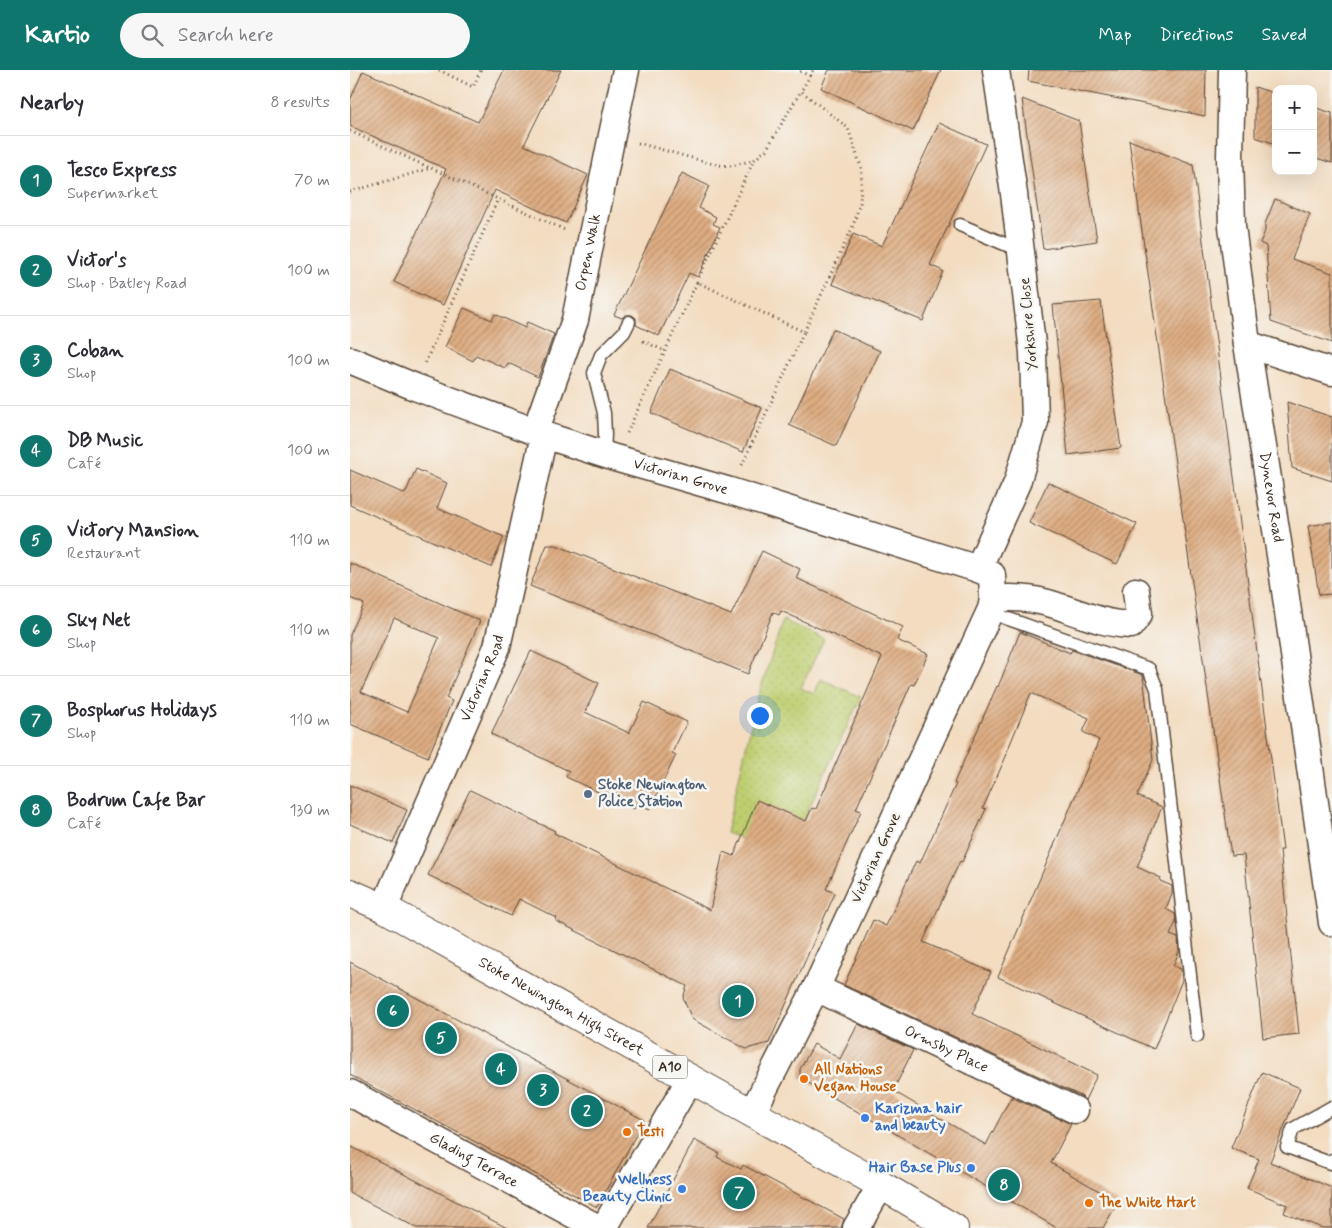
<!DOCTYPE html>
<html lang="en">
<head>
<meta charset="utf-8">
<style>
  body { margin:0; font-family:Mynerve,sans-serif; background:#f7f7f7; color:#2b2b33 }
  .controls { position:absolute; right:15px; top:15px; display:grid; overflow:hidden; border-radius:10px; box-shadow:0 5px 20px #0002 }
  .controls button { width:45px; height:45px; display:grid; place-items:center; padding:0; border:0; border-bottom:1px solid #e1e1e2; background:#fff; color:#2b2b33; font:25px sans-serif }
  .you { position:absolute; left:409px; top:645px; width:18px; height:18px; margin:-12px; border:4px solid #fff; border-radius:50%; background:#1a73e8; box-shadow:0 0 0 8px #1a73e833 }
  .badge { display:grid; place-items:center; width:32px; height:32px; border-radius:50%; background:#0f766e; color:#fff; font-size:16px; font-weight:700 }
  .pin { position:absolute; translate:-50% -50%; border:2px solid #fff; box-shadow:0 1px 5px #0006 }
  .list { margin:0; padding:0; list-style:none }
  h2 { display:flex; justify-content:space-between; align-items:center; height:65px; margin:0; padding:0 20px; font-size:21px }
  h2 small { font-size:16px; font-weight:400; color:#7c7c81 }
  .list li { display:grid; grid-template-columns:32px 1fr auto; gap:15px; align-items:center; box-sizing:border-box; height:90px; padding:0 20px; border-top:1px solid #e1e1e2 }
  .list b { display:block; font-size:19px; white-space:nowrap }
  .list p { margin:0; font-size:16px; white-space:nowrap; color:#7c7c81 }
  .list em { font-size:16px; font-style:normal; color:#7c7c81 }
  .icon { flex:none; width:28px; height:28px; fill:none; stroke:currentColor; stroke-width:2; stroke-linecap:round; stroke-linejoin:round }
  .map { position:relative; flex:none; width:982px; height:1158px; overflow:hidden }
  header { display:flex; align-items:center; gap:30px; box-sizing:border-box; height:70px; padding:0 25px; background:#0f766e; color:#fff }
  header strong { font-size:24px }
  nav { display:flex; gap:28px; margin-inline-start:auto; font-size:18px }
  .search { width:350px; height:45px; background:#f7f7f7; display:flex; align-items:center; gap:12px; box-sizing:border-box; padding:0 18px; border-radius:28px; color:#7c7c81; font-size:19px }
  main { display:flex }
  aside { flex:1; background:#fff }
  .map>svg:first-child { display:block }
</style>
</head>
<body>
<header>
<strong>Kartio</strong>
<div class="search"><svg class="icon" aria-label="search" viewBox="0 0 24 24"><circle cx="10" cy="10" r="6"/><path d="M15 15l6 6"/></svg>Search here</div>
<nav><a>Map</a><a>Directions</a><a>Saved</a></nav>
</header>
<main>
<aside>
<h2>Nearby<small>8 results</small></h2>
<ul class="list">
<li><span class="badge">1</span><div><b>Tesco Express</b><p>Supermarket</p></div><em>70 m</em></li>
<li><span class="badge">2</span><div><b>Victor's</b><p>Shop · Batley Road</p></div><em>100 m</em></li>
<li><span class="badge">3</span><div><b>Coban</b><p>Shop</p></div><em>100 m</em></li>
<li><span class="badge">4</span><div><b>DB Music</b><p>Café</p></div><em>100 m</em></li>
<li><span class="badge">5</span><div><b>Victory Mansion</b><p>Restaurant</p></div><em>110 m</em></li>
<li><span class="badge">6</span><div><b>Sky Net</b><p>Shop</p></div><em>110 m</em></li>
<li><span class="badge">7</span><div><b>Bosphorus Holidays</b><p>Shop</p></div><em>110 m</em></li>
<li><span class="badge">8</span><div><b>Bodrum Cafe Bar</b><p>Café</p></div><em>130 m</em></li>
</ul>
</aside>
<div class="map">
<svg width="982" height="1158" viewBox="0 0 982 1158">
  <defs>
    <pattern id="grass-dots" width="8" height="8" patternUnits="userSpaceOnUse" patternTransform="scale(1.25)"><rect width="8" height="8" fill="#bece70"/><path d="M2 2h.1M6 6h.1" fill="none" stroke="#a4b161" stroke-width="1.8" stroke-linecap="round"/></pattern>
    <pattern id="building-hatch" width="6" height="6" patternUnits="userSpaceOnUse" patternTransform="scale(1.25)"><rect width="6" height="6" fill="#dead83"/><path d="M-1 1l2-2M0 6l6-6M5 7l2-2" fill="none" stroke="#b58d6b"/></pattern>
  </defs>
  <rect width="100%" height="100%" fill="#f6f6f2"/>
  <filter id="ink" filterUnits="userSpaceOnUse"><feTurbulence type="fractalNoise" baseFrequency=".02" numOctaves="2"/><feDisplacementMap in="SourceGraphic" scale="10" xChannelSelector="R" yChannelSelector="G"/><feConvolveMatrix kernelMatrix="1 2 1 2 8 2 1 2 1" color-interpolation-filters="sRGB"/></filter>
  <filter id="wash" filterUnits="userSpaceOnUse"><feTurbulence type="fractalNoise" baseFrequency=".0096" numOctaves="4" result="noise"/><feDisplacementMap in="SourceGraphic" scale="20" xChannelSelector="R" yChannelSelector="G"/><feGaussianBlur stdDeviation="1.12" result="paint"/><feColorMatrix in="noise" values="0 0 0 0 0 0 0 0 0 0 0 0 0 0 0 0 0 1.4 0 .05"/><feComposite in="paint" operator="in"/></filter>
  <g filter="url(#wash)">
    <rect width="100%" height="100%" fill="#f3dcc0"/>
    <path fill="url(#grass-dots)" stroke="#7c7c47" d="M433 550 474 569 451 618 464 624 471 609 511 627 437 785 376 763 407 630Z"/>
    <g id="blocks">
      <g fill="url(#building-hatch)" fill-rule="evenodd">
        <path d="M154 0H211L174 75 238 105 216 153 145 120 93 235 44 212 96 99 0 56V30L13 1 128 52Z"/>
        <path d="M479 0H591L563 61 471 18Z"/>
        <path d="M679 0H856L855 46 678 11Z"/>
        <path d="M905 17 926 24V74L905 67Z"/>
        <path d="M672 29 729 51 747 171 693 179Z"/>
        <path d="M963 37 982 43V93L963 87Z"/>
        <path d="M589 53 636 74 580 195 593 201 573 251 482 214 503 164 532 176Z"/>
        <path d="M779 70 843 95 933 780H930L949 964 913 968 894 785 881 786Z"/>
        <path d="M332 103 359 116 349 138 366 147 363 154 370 157 348 207 339 203 309 266 286 255V248L282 245H275L272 248 264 245Z"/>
        <path d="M925 129 960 144 942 189 982 203V273L921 252 916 176 910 173 915 161V154Z"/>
        <path d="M751 231 771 378 718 385 703 235Z"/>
        <path d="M114 238 142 250 145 244 175 258 177 252 204 264 188 307 158 293 155 298 126 285 123 291 95 277Z"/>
        <path d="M483 259 530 281 486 376 439 355Z"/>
        <path d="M320 299 412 338 393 382 301 343Z"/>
        <path d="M937 332 982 347V411L942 398Z"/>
        <path d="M66 399 97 413 87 438 154 467 141 497 0 435V400L55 424Z"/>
        <path d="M698 412 787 454 767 494 679 453Z"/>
        <path d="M982 452V524L969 525 958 456Z"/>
        <path d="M197 475H206L381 545 412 481 450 499 446 508 553 557 547 570 578 584 564 615 561 614 506 739 511 741 476 819 485 823 419 973 396 979 342 949 333 928 337 916 206 851 207 848 169 829 161 846 78 805 120 720 205 761 204 763 360 840 373 782 384 786 407 730 456 751 462 738 466 739 532 587 431 541 429 545 423 542 398 604 180 516Z"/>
        <path d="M0 493 130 551 96 628 102 631 78 687 0 654V565L14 534 0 528ZM44 548 89 568 57 642 11 622Z"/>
        <path d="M670 562 720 583 722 580 793 605 803 690 787 726 812 737 787 797 811 808 810 811 822 816V823L816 839 825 844 826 852 820 865 828 868 829 882 823 896 831 899 832 910 804 979 648 907 749 670 733 662 739 648 681 623 656 684H657L633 738 636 739 612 792 610 791 573 872 641 902 622 944 747 1005 735 1030 731 1026 494 915 523 850 536 856 566 791 570 793 606 714 604 713 647 616 648 617Z"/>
        <path d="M181 581 249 613 235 642 279 663 294 632 337 652 322 683 326 685 300 739 286 733 284 739 216 707 219 701 141 664Z"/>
        <path d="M0 715 57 740 43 773 0 754Z"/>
        <path d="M0 892 294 1050 247 1137 0 1005Z"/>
        <path d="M508 954 563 980 543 1021 636 1075 661 1027 721 1054 701 1093 768 1132 753 1158H707L450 1008V999L464 974 490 989Z"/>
        <path d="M912 1002 950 1018 920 1092 982 1118V1158H972L934 1143 937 1135 897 1118 909 1089 881 1078Z"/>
        <path d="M344 1070 369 1083 367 1087 391 1099 393 1095 494 1149 491 1158H298Z"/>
        <path d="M0 1076 157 1158H67L0 1123Z"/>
      </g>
    </g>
  </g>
  <g filter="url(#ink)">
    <use href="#blocks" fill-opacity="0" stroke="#574536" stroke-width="1"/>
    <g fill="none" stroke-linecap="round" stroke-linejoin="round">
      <defs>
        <g id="lane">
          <path d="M610 155 671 181"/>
          <path d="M254 384 255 364 254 343 244 303 251 285 274 262 279 252"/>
          <path d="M641 539 653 547 799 599 807 619 847 966"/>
          <path d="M982 1037 943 1059 937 1077 980 1093 982 1090"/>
        </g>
        <g id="street">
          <path id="s1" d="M882 0 880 87 882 156 897 274 930 485 982 853"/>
          <path d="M897 274 982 302"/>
          <path id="s2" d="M0 290 65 317 194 365 265 388 380 421 628 499 642 505 643 529 641 539 466 918 402 1043"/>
          <path id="s3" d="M185 362 225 250 262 65 276 0"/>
          <path d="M628 499 667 413 685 352 683 282 664 124 646 0"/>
          <path d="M643 529C662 527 679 528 698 533 726 541 751 554 781 555L789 544 786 521"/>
          <path id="s4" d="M34 838 147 577 194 365"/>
          <path id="s5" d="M466 918 725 1040"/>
          <path id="s6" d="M0 1023 248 1158"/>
          <path d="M254 1158 340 1009"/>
          <path d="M506 1158 531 1115"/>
        </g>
        <g id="highway">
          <path id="s7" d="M0 823 34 838 531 1115 604 1158"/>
        </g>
      </defs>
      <use href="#lane" stroke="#574536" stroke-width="15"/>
      <use href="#street" stroke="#574536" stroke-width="29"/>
      <use href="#highway" stroke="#574536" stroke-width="30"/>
      <g stroke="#574536" stroke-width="3" stroke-dasharray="1 4" stroke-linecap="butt">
        <path d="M89 0 123 17 131 0"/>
        <path d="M460 6 463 0"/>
        <path d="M0 61 80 98"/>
        <path d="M288 73 367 95 382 96 403 90"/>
        <path d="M0 122 81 98 215 160"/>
        <path d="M347 212 404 90 416 80 451 21"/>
        <path d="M293 271 315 281"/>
        <path d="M75 293 148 129"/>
        <path d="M277 363 347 212 454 262 503 156 510 133 512 100 498 58 451 21 460 6 447 0"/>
        <path d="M392 395 454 262"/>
      </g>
      <use href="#lane" stroke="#fff" stroke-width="12"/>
      <use href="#street" stroke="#fff" stroke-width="26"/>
      <use href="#highway" stroke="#fff" stroke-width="28"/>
    </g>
  </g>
  <circle fill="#5c6f8a" stroke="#f6f6f2" stroke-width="2" cx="238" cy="724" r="5"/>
  <g fill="#e8710a" stroke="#f6f6f2" stroke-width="2">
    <circle cx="454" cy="1009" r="5"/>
    <circle cx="277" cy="1062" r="5"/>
    <circle cx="739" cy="1133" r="5"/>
  </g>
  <g fill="#3f7fe0" stroke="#f6f6f2" stroke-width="2">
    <circle cx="515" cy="1048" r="5"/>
    <circle cx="621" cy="1098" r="5"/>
    <circle cx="332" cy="1119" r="5"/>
  </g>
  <g text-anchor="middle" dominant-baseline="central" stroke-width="5" stroke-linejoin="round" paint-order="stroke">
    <rect fill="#f6f6f2" stroke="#73675e" stroke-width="1" x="302.5" y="985.5" width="35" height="23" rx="4"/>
    <g font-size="14" font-weight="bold" fill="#3b2a1e">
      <text x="320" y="997">A10</text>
    </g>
    <g font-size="15" fill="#3b2a1e" stroke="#f6f6f2">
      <text stroke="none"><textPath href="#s3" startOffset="188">Orpen Walk</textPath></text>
      <text transform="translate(679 254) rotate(-95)">Yorkshire Close</text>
      <text stroke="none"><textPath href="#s2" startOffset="351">Victorian Grove</textPath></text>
      <text stroke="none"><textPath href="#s1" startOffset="430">Dynevor Road</textPath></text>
      <text stroke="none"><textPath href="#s4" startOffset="250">Victorian Road</textPath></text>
      <text transform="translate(526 788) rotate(-65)">Victorian Grove</text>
      <text stroke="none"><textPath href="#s7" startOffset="240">Stoke Newington High Street</textPath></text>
      <text stroke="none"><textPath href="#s5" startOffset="144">Ormsby Place</textPath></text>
      <text stroke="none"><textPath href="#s6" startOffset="141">Glading Terrace</textPath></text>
    </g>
    <g font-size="15" font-weight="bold" fill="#4e5e75" stroke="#f6f6f2" text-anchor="start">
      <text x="248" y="715">Stoke Newington<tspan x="248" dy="17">Police Station</tspan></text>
    </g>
    <g font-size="15" font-weight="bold" fill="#c56008" stroke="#f6f6f2" text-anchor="start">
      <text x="464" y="1000">All Nations<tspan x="464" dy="17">Vegan House</tspan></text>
      <text x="287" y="1062">Testi</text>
      <text x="749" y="1133">The White Hart</text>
    </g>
    <g font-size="15" font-weight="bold" fill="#366cbe" stroke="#f6f6f2" text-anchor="end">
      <text x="525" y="1039" text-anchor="start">Karizma hair<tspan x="525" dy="17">and beauty</tspan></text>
      <text x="611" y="1098">Hair Base Plus</text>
      <text x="322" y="1110">Wellness<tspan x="322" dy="17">Beauty Clinic</tspan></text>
    </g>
  </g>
</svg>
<div class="controls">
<button>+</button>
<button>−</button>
</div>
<div class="you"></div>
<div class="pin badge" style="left:388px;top:931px">1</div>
<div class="pin badge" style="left:237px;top:1041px">2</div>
<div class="pin badge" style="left:193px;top:1020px">3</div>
<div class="pin badge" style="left:151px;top:999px">4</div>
<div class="pin badge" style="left:91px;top:968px">5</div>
<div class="pin badge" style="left:43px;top:941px">6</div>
<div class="pin badge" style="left:389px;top:1123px">7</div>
<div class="pin badge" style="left:654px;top:1115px">8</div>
</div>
</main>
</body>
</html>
